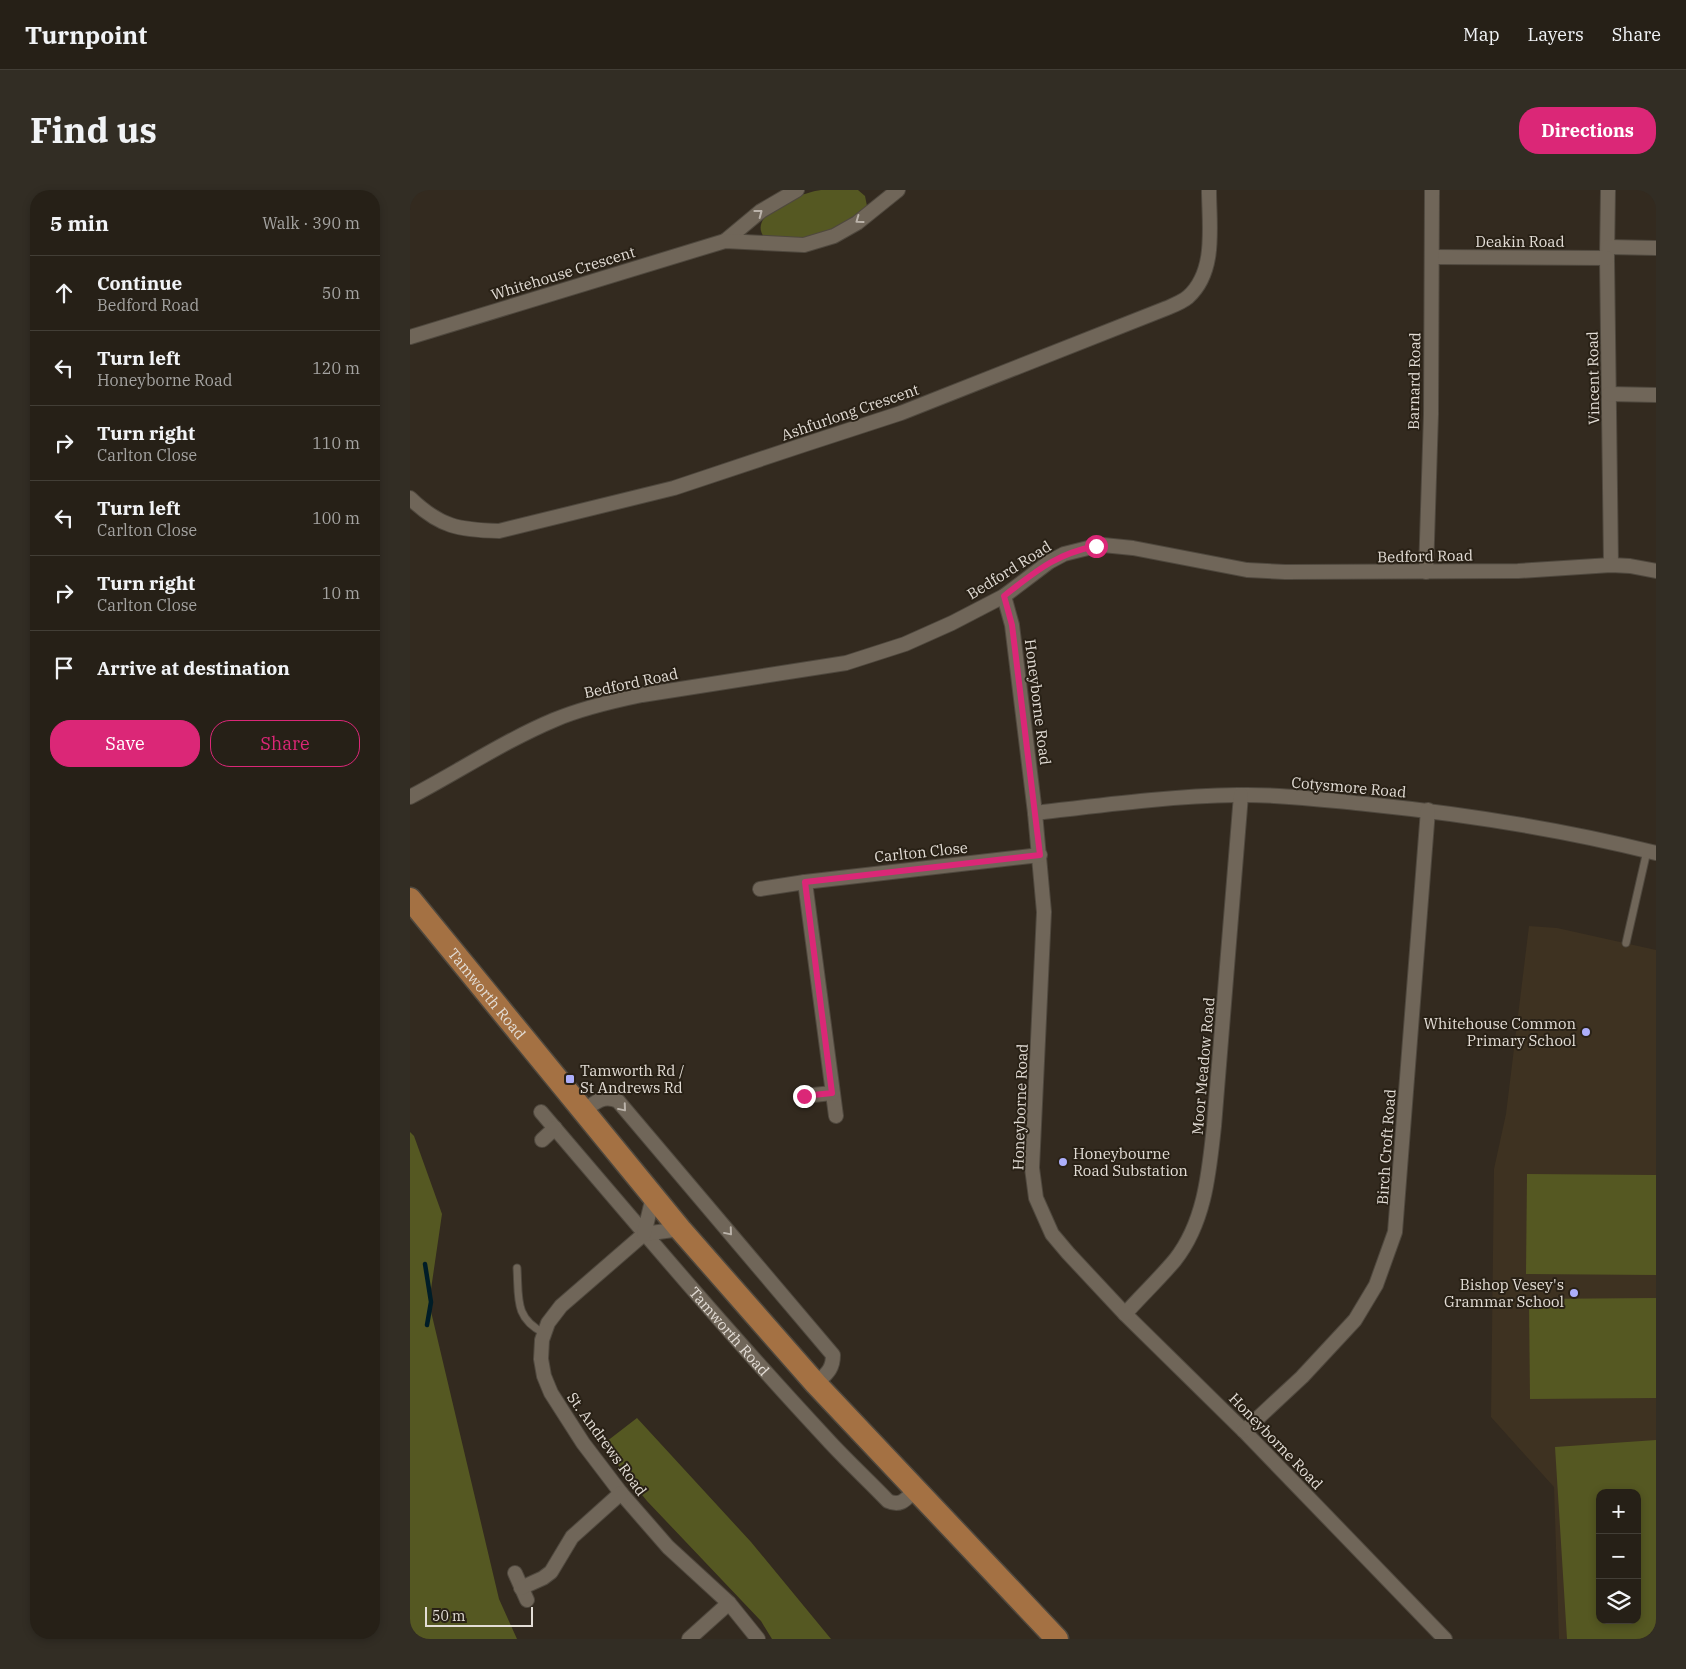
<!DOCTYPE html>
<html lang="en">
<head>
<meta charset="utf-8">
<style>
  body { margin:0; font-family:"IBM Plex Serif",serif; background:#322d24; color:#f1f3f6 }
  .controls { position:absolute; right:15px; bottom:15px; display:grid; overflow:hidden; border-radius:10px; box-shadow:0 2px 8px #0003 }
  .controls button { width:45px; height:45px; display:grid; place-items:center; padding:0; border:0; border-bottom:1px solid #423e36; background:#262017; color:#f1f3f6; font:25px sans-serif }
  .scale { position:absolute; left:15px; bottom:12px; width:108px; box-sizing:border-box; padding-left:5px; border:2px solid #e3ddd6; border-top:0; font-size:14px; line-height:18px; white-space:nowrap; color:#e3ddd6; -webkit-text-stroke:4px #292116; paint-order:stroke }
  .stop { position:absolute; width:15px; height:15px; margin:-11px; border:4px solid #db2777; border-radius:50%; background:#fff }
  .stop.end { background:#db2777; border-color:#fff; box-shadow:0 1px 5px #0008 }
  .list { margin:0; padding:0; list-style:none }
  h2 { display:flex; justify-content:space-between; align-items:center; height:65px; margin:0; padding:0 20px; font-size:21px }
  h2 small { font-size:16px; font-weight:400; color:#a4a3a1 }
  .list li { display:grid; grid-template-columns:32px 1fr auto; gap:15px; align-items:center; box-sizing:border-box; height:75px; padding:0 20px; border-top:1px solid #423e36 }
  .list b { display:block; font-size:19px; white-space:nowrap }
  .list p { margin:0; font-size:16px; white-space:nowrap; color:#a4a3a1 }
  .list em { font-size:16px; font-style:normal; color:#a4a3a1 }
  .actions { display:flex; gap:10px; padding:15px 20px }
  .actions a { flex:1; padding:11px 0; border:1px solid #db2777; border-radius:20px; text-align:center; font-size:18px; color:#db2777 }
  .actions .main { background:#db2777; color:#fff }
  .icon { flex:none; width:28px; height:28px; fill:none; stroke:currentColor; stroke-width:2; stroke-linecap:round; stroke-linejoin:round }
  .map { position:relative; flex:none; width:1246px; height:1449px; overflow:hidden; border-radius:20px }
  header { display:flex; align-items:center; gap:30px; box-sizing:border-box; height:70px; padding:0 25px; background:#262017; border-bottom:1px solid #423e36 }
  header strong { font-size:24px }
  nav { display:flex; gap:28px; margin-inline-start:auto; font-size:18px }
  .intro { display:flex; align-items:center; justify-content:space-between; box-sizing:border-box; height:120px; padding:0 30px }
  h1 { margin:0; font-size:35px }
  .button { padding:12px 22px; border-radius:20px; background:#db2777; color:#fff; font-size:18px; font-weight:700 }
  main { display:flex; gap:30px; padding:0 30px }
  aside { flex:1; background:#262017; border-radius:20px; box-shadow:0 2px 8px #0003 }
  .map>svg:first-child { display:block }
</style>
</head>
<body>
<header>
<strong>Turnpoint</strong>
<nav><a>Map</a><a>Layers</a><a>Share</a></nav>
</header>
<div class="intro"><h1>Find us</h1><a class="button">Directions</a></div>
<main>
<aside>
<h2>5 min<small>Walk · 390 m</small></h2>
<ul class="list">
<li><svg class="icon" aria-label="ahead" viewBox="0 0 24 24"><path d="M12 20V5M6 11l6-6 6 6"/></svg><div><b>Continue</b><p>Bedford Road</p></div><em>50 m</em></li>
<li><svg class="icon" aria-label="left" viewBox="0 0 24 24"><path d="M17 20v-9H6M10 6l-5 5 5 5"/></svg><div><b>Turn left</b><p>Honeyborne Road</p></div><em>120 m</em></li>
<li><svg class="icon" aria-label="right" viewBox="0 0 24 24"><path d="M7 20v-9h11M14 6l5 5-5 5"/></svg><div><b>Turn right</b><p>Carlton Close</p></div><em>110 m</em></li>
<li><svg class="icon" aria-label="left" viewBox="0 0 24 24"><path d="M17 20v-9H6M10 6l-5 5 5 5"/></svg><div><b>Turn left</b><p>Carlton Close</p></div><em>100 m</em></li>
<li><svg class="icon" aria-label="right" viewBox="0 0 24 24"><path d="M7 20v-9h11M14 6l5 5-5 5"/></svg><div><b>Turn right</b><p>Carlton Close</p></div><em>10 m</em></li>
<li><svg class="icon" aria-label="arrive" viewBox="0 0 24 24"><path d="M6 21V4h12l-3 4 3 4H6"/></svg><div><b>Arrive at destination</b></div></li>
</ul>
<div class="actions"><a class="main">Save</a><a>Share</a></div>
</aside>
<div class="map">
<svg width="1246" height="1449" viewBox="0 0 1246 1449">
  <rect width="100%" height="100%" fill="#332a1f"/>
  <path fill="#3e3221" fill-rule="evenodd" d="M1119 736 1147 738 1246 760V1449H1149L1144 1297 1081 1227 1084 979 1096 924ZM1190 1303H1227V1430H1190Z"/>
  <g fill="#555822" fill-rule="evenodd">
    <path d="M411 0H448L455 6 457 16 430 38 398 50 354 47C336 23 394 2 411 0Z"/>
    <path d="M0 942 4 946 32 1024 19 1113 89 1409 107 1449H0Z"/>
    <path d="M1117 984 1246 985V1085L1116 1084Z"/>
    <path d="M1246 1108V1208L1120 1209 1119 1109Z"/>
    <path d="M227 1228 341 1352 421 1449H362L351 1431 237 1311 192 1255Z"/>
    <path d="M1246 1250V1449H1157L1145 1257ZM1190 1303H1227V1430H1190Z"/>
  </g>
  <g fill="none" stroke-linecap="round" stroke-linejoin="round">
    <path stroke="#001d27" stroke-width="4.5" d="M15 1074 21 1112 17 1135"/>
    <defs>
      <g id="lane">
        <path d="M1216 753 1237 661"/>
        <path d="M107 1078C109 1108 104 1128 134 1143"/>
      </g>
      <g id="street">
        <path d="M1198 0 1197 68 1201 375"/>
        <path d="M315 51 351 21 387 0"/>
        <path d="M1198 57 1246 58"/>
        <path d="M1022 67 1197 68"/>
        <path d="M0 147 315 51 394 55 424 46 447 33 488 0"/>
        <path d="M1199 204 1246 205"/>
        <path d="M0 308C30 337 49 340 89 341L264 298 396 254 491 223 757 118C764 115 772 112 778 107 807 81 799 35 799 0"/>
        <path d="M1016 382 1021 224 1022 0"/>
        <path d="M594 406 602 435 625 623 634 722 622 978 626 1008 642 1044 658 1063 715 1124 834 1241 1035 1449"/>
        <path d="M0 607C48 582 94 551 144 530 172 518 203 511 232 505L436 473 495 454 542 433 594 406 639 372 654 364 686 356 693 355 723 358 837 380 875 382 1108 381 1201 375 1220 376 1246 381"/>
        <path d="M625 623C693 615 760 606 828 605 869 604 915 610 956 614 1054 624 1151 639 1246 663"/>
        <path d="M395 692 426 926"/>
        <path d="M350 699 395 692 630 665"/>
        <path d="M394 906 422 903"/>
        <path id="s1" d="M131 922C225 1032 318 1143 417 1249 437 1271 458 1290 478 1311 491 1317 496 1309 505 1300"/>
        <path d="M173 922C184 913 193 904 208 911L423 1165C423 1180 416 1184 406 1194"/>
        <path d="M132 950 145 938"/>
        <path d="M270 1039 234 1044 151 1116 138 1133 132 1150 131 1169 134 1186 141 1203 173 1253 211 1303 258 1357 319 1413 348 1449"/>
        <path d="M234 1044 243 1007"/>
        <path d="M715 1124C731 1106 749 1089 765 1070 795 1032 799 982 804 936L831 605"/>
        <path d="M834 1241 892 1187 945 1130 966 1095 985 1042 1018 620"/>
        <path d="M105 1383 117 1410"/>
        <path d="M111 1398 133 1388 141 1382 162 1347 211 1303"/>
        <path d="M279 1449 319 1413"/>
      </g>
      <g id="primary">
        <path id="s2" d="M0 709 270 1039 406 1194 647 1449"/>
      </g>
    </defs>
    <use href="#lane" stroke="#4f483e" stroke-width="9"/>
    <use href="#street" stroke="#4f483e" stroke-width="16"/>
    <use href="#primary" stroke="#4f483e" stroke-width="25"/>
    <use href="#lane" stroke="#706659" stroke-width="7"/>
    <use href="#street" stroke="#706659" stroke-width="14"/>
    <use href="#primary" stroke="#a47143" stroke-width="22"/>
  </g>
  <defs><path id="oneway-chevron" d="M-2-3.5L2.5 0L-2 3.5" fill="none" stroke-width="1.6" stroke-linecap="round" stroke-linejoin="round" transform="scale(1.25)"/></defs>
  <g stroke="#bbb3aa">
    <use href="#oneway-chevron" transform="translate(349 23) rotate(-37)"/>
    <use href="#oneway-chevron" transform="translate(449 30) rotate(144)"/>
    <use href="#oneway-chevron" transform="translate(213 918) rotate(50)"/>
    <use href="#oneway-chevron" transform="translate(319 1042) rotate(50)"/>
  </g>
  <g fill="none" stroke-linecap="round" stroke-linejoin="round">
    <path stroke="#db2777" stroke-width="6" d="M394 906 422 903 395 692 630 665 602 435 594 406C625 382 645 364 686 356"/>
  </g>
  <g fill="#adaffb" stroke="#292116" stroke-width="2">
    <circle cx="1176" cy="842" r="5"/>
    <rect x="155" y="884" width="10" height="10" rx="2.5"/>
    <circle cx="653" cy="972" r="5"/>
    <circle cx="1164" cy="1103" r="5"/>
  </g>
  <g text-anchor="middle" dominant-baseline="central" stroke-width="4" stroke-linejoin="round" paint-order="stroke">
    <g font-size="15" fill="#e3ddd6" stroke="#292116">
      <text x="1110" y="51">Deakin Road</text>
      <text transform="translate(153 83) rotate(-17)">Whitehouse Crescent</text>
      <text transform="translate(1183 188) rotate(-91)">Vincent Road</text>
      <text transform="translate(1004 191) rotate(-89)">Barnard Road</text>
      <text transform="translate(440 222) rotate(-19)">Ashfurlong Crescent</text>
      <text transform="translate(1015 366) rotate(-1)">Bedford Road</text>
      <text transform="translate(599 380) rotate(-32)">Bedford Road</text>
      <text transform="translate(221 493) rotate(-12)">Bedford Road</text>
      <text transform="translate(628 512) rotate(83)">Honeyborne Road</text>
      <text transform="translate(939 597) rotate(5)">Cotysmore Road</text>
      <text transform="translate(511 662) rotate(-6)">Carlton Close</text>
      <text stroke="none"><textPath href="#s2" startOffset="122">Tamworth Road</textPath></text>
      <text transform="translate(793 876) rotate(-85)">Moor Meadow Road</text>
      <text transform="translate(610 917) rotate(-88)">Honeyborne Road</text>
      <text transform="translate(976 957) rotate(-86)">Birch Croft Road</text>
      <text stroke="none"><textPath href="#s1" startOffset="289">Tamworth Road</textPath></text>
      <text transform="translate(866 1251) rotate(46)">Honeyborne Road</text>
      <text transform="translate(197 1254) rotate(54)">St. Andrews Road</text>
    </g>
    <g font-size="15" fill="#e3ddd6" stroke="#292116" text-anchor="end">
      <text x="1166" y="833">Whitehouse Common<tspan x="1166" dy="17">Primary School</tspan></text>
      <text x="170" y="880" text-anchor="start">Tamworth Rd /<tspan x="170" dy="17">St Andrews Rd</tspan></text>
      <text x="663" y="963" text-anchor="start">Honeybourne<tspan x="663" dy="17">Road Substation</tspan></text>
      <text x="1154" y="1094">Bishop Vesey's<tspan x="1154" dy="17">Grammar School</tspan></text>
    </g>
  </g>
</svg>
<div class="controls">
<button>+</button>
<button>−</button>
<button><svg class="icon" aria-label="layers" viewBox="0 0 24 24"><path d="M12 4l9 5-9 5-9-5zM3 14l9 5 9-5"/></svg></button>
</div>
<div class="scale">50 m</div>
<div class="stop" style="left:686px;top:356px"></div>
<div class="stop end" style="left:394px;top:906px"></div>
</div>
</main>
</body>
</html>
